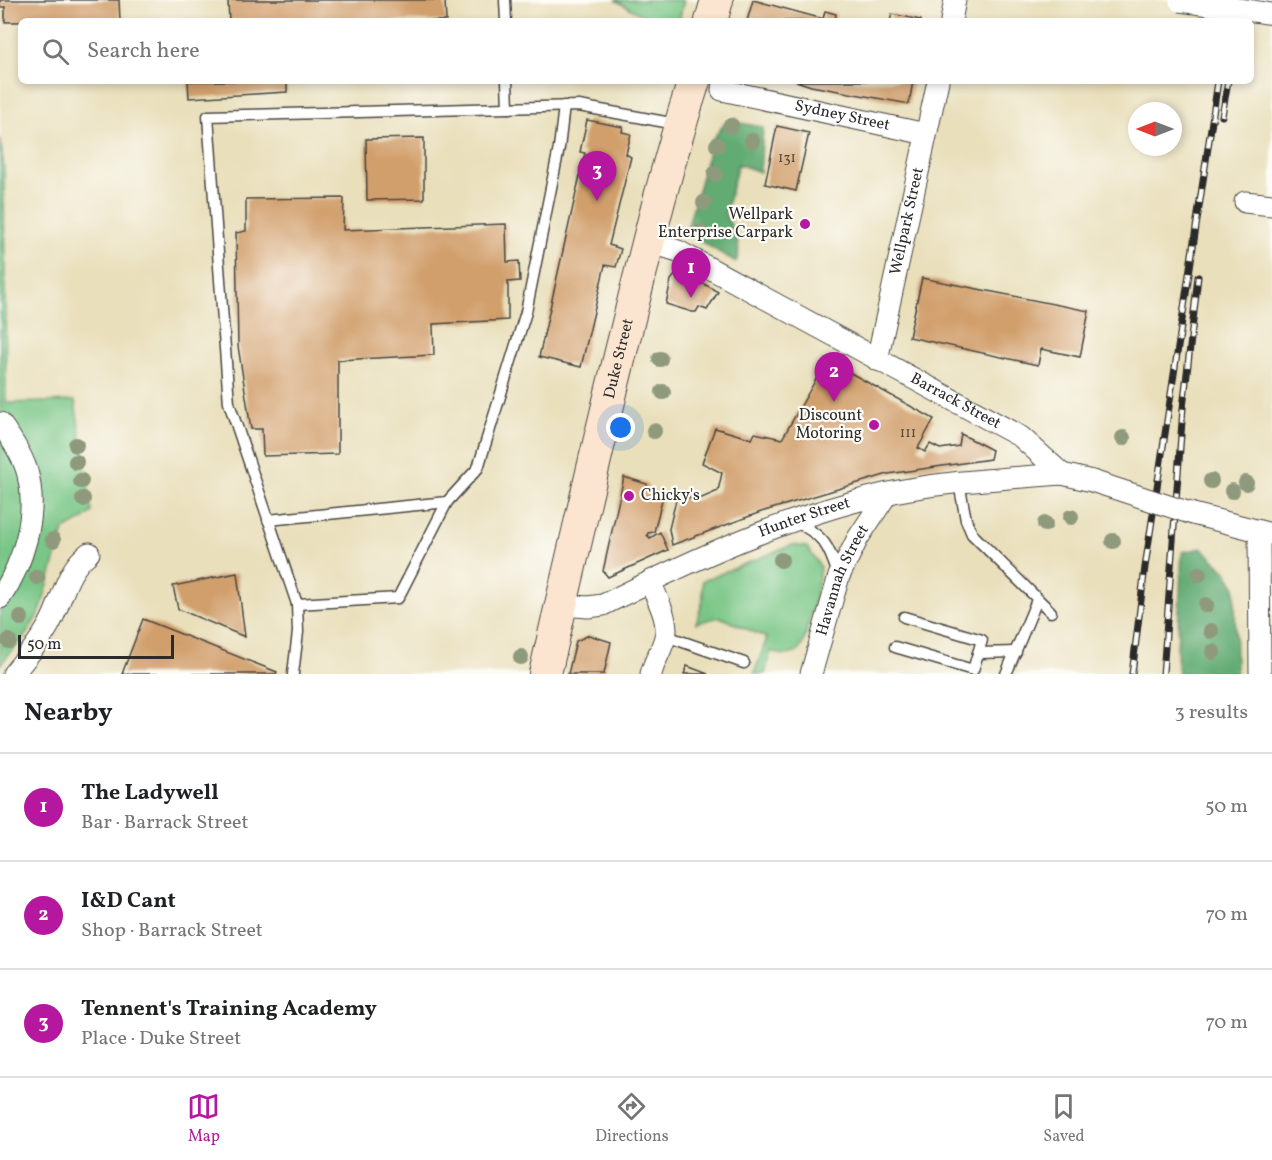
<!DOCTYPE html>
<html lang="en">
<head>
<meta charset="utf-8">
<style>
  body { margin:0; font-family:Vollkorn,serif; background:#f6f6f6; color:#202124 }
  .compass { position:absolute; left:1128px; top:102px; width:54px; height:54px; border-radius:50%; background:#fff; box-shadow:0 3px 9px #0003; rotate:270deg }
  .scale { position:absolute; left:18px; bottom:15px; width:156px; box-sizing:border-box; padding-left:6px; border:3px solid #2b2b2b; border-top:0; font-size:16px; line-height:21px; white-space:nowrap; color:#2b2b2b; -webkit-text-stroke:4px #fdfcf7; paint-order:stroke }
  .you { position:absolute; left:621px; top:428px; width:21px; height:21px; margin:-15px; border:4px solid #fff; border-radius:50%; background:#1a73e8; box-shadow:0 0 0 9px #1a73e833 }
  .badge { display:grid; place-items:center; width:39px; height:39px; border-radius:50%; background:#b5179e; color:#fff; font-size:20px; font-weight:700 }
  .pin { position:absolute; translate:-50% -50px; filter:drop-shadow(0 2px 3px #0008) }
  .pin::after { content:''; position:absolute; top:32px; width:21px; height:18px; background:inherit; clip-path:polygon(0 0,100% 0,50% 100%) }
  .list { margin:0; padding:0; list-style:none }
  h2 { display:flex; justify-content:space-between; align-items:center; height:78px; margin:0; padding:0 24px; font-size:26px }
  h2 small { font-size:20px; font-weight:400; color:#757577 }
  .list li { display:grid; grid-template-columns:39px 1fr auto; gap:18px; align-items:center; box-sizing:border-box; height:108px; padding:0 24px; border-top:2px solid #e0e0e0 }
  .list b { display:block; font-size:22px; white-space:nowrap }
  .list p { margin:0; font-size:20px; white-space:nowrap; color:#757577 }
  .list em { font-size:20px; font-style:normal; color:#757577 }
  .icon { flex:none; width:33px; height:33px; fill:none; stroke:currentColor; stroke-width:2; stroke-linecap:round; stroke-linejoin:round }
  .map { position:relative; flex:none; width:1272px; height:674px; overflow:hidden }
  .search { position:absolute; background:#fff; box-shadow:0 3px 9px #0003; left:18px; right:18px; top:18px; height:66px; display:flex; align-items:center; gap:15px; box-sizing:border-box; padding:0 21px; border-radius:9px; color:#757577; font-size:22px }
  .sheet { height:402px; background:#fff }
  nav { display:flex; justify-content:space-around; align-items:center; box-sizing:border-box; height:84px; border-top:2px solid #e0e0e0; background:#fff; font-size:16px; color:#757577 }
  nav a { display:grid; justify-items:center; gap:3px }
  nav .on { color:#b5179e }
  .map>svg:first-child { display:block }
</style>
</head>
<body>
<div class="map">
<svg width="1272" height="674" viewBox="0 0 1272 674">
  <rect width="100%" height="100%" fill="#fdfcf7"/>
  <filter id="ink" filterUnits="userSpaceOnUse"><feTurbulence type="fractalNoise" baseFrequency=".0167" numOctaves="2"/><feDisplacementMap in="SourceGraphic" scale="12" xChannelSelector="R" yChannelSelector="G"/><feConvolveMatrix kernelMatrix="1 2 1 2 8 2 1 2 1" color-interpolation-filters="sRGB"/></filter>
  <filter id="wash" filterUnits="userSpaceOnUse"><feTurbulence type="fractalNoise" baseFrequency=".008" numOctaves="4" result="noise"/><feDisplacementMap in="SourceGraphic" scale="24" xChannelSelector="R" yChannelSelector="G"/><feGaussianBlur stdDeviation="1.35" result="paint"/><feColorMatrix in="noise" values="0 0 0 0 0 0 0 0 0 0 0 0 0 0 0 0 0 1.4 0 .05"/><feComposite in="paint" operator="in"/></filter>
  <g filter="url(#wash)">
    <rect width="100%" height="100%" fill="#e9dfbb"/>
    <g fill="#79c686" stroke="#527858" stroke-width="1.5">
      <path d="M615 0H684L679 21H653Z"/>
      <path d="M0 138 4 169 6 403 75 401 92 512 84 519 64 530 40 612 27 633 0 665Z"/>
      <path d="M792 545 807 547 820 566 818 586 804 641C797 658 785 657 771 651L765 674H754L767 638 720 617 696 623 703 600 702 581Z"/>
    </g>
    <g fill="#62ab73" stroke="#466b4f" stroke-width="1.5">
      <path d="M735 118 740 123 763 127 760 172 738 164 725 214C733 229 744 246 736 262L686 233 712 140 725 123Z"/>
      <path d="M1202 548 1227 572 1235 586 1236 674H1178L1177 649 1182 552Z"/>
    </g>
    <g id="blocks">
      <g fill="#d19f6c">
        <path d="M0 0H119L120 21 5 22V7H0Z"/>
        <path d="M228 0H445L446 21H229Z"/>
        <path d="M753 0 823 19 825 11 836 14 835 21H747Z"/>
        <path d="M892 14 921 20V21H890Z"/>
        <path d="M188 81H287V92L189 98Z"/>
        <path d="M796 81H913L909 104 811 86Z"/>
        <path d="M587 120 623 127 622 132 631 134 626 154 631 157 609 245 621 249 616 267 605 265 581 367 539 357 585 153 580 152Z"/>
        <path d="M777 126 809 133 796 191 765 184Z"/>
        <path d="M424 138V199L367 200 366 139Z"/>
        <path d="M344 198 343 230 506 224 507 262 519 261 520 281 508 282V320L433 324 434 355 338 360V454L263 456 262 429H251L238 346 236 233 246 231V199Z"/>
        <path d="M680 273 687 274 718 292 707 310 699 307 696 312H692L666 304 671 280 675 275Z"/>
        <path d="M922 278 1089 311 1080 357 1041 349 1038 365 909 337Z"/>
        <path d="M827 360 934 419 918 448 925 452 930 444 940 449 959 446 961 434 992 450 990 459 888 474 761 512 672 545 669 529 676 500 687 497 695 501 718 491 722 473 702 463 715 428 752 439 755 433 782 439Z"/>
        <path d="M624 477 647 484 649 490 656 492 662 500 654 532 648 533 647 535 650 538 660 532 668 550 608 577 603 571Z"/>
        <path d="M237 573 245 637 178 609 173 586Z"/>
        <path d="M143 619 277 672 276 674H122Z"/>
        <path d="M589 635 611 642 604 674H568L576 641Z"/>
        <path d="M687 666 708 674H684Z"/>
      </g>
    </g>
  </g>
  <g filter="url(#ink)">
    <use href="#blocks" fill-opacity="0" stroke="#484641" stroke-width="1.5"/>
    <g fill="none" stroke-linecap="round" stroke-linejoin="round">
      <defs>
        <g id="lane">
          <path d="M505 0 506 21"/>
          <path d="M507 81 508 108"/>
          <path d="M959 483 966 520 972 534 1051 612"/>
          <path d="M268 520 447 502 478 468 526 312 559 148 564 106"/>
          <path d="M794 521C823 535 829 545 838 575"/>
          <path d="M297 604 398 598 447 502"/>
          <path d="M666 636 744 663"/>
          <path d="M895 647 973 670 982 640 904 617"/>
          <path d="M978 653 1016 652"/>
          <path d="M293 674 298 632 297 604 229 403 208 116 579 106 676 124"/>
          <path d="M1006 674 1037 600"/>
        </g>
        <g id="street">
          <path d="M1253 11 1272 14"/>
          <path d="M951 21 955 0"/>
          <path id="s1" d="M722 90 926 134"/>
          <path d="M1245 202 1272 205"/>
          <path id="s2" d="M649 242 678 251 1021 437 1062 474 1092 481"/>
          <path id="s3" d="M877 360 938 81"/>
          <path d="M0 423C11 438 24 457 28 475 38 516 23 564 0 598"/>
          <path d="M1193 514 1271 534"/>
          <path d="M1259 531 1260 674"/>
          <path d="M650 581C656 597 670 621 665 637 662 650 654 661 651 674"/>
          <path id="s4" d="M561 605 588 607 603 605C693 559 786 517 884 494 942 481 1003 479 1062 474"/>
          <path d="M13 674C26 658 39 643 49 625 63 600 65 571 89 553"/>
          <path id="s5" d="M811 674 839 576 858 538 887 494"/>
        </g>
        <g id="secondary">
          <path d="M711 21 717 0"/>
          <path id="s6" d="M545 674C572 557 599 440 628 323 648 242 668 161 694 81"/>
        </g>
      </defs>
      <use href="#lane" stroke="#484641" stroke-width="13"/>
      <use href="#street" stroke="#484641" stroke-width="23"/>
      <use href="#secondary" stroke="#484641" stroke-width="34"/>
      <use href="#lane" stroke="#fff" stroke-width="10"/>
      <use href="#street" stroke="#fff" stroke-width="21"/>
      <use href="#secondary" stroke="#fce5d0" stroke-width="32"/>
      <defs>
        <g id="rail">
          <path d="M1227 21 1230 0"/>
          <path d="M1238 21 1241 0"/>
          <path d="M1222 116 1228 81"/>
          <path d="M1132 674 1145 567 1218 81"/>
          <path d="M1163 674 1183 408 1198 277"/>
        </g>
      </defs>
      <use href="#rail" stroke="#2b2b2b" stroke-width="7"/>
      <use href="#rail" stroke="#fdfcf7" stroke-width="4.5" stroke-dasharray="14" stroke-linecap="butt"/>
      <defs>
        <g id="street-bridge">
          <path d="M1180 1 1253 11"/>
          <path d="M1092 481 1193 514"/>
        </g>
      </defs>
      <use href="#street-bridge" stroke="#484641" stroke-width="23" stroke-linecap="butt"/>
      <use href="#street-bridge" stroke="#fff" stroke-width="21"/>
    </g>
    <g fill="#8f9a7d">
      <circle cx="731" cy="126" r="8"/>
      <circle cx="752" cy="141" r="8"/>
      <circle cx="717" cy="145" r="8"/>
      <circle cx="715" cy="174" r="8"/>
      <circle cx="704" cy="203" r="8"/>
      <circle cx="700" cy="232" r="8"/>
      <circle cx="660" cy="359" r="8"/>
      <circle cx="663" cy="392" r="8"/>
      <circle cx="654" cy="431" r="8"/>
      <circle cx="1123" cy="438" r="8"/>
      <circle cx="76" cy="445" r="8"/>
      <circle cx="76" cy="462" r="8"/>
      <circle cx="81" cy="481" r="8"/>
      <circle cx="1211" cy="481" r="8"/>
      <circle cx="1246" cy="483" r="8"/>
      <circle cx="1232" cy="491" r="8"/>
      <circle cx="83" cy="499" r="8"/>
      <circle cx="1071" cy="517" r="8"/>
      <circle cx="1045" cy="524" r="8"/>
      <circle cx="53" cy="540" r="8"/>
      <circle cx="1113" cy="541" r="8"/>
      <circle cx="781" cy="560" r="8"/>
      <circle cx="1199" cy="574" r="8"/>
      <circle cx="37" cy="577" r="8"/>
      <circle cx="1206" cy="605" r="8"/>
      <circle cx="21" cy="618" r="8"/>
      <circle cx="1211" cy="631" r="8"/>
      <circle cx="9" cy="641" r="8"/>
      <circle cx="1213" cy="652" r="8"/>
      <circle cx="521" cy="657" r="8"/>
    </g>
  </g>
  <g fill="#b5179e" stroke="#fdfcf7" stroke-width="2">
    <circle cx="805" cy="224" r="6"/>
    <circle cx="874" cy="425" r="6"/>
    <circle cx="629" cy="496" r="6"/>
  </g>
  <g text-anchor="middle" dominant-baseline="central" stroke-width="4.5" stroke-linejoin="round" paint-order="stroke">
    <g font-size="14" fill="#54483b">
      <text x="787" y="158">131</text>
      <text x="908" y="433">111</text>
    </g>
    <g font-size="16" fill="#2b2b2b" stroke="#fdfcf7">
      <text stroke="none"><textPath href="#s1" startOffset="123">Sydney Street</textPath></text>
      <text stroke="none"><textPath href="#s3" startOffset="142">Wellpark Street</textPath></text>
      <text stroke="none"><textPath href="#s6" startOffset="324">Duke Street</textPath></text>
      <text stroke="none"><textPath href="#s2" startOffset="346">Barrack Street</textPath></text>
      <text stroke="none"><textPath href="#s4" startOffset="262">Hunter Street</textPath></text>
      <text stroke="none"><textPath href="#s5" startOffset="99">Havannah Street</textPath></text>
    </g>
    <g font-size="16" fill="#2b2b2b" stroke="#fdfcf7" text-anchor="end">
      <text x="793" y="215">Wellpark<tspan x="793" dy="18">Enterprise Carpark</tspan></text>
      <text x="862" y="416">Discount<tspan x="862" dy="18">Motoring</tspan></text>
      <text x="641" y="496" text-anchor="start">Chicky's</text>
    </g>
  </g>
</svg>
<svg class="compass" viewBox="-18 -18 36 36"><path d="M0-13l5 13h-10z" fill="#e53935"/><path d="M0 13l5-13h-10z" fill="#757577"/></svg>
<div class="scale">50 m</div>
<div class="you"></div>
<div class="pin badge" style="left:691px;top:298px">1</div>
<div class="pin badge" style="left:834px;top:402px">2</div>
<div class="pin badge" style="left:597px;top:201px">3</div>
<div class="search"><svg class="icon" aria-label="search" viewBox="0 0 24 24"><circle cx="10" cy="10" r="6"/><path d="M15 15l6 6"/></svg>Search here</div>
</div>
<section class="sheet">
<h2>Nearby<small>3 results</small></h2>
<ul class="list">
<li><span class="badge">1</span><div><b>The Ladywell</b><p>Bar · Barrack Street</p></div><em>50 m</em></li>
<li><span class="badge">2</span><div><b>I&amp;D Cant</b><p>Shop · Barrack Street</p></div><em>70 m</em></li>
<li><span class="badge">3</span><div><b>Tennent's Training Academy</b><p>Place · Duke Street</p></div><em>70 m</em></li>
</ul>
</section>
<nav>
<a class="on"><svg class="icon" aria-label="map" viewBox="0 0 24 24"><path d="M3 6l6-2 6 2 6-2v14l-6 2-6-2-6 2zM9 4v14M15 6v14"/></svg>Map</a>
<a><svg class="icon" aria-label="directions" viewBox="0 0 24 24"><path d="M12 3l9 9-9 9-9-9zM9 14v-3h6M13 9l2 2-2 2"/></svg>Directions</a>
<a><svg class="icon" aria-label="saved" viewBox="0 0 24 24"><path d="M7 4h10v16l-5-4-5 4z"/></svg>Saved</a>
</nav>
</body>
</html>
